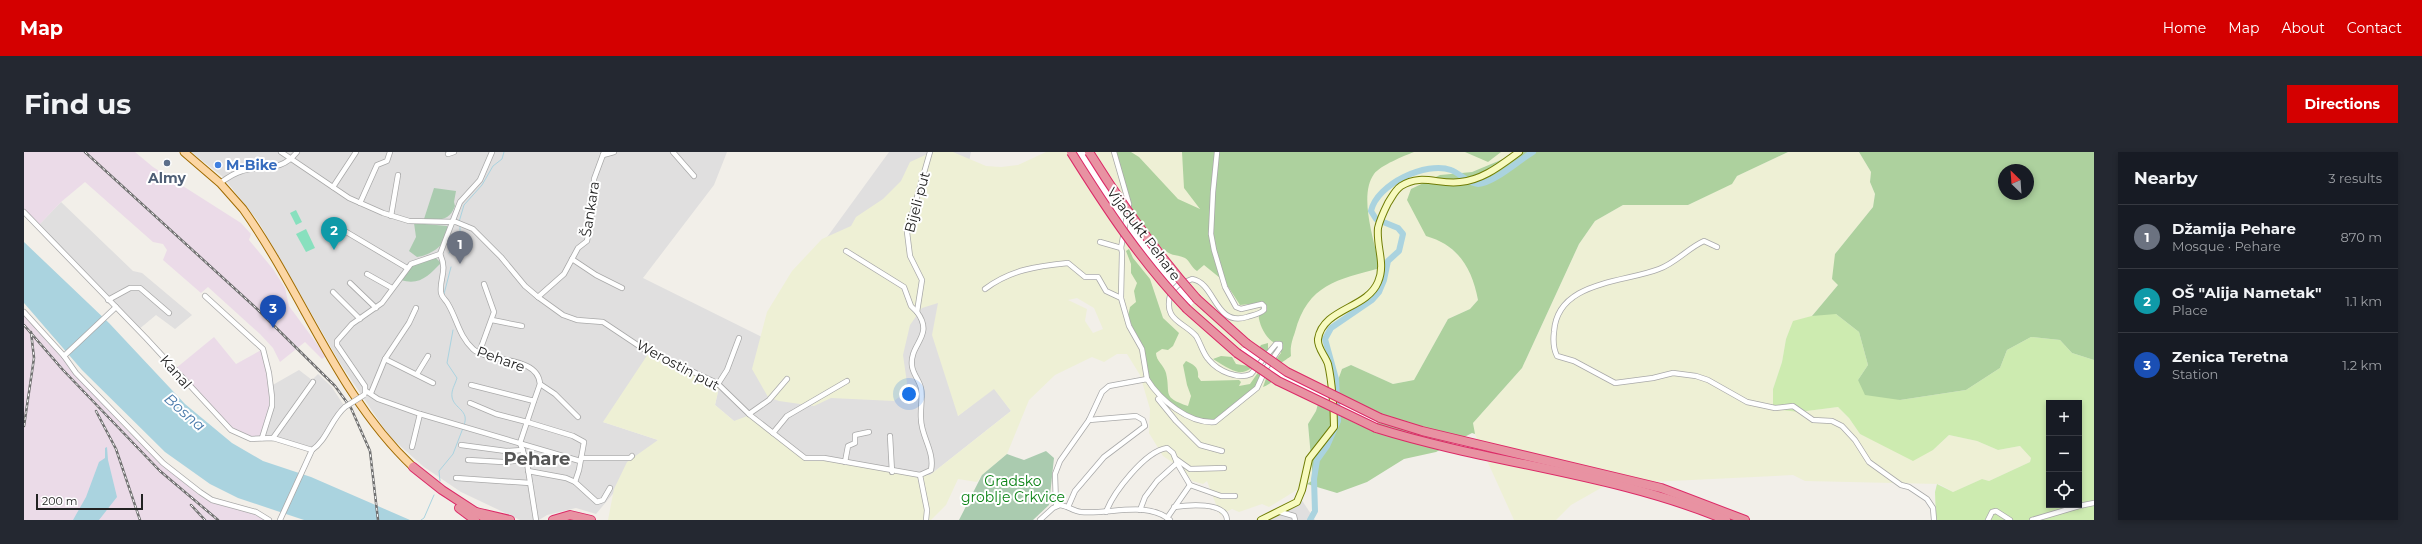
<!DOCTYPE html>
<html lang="en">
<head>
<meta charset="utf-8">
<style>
  body { margin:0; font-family:Montserrat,sans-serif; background:#242831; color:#f1f3f6 }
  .controls { position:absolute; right:12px; bottom:12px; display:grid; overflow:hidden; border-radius:0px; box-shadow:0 2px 6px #0003 }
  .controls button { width:36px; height:36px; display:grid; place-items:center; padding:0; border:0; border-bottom:1px solid #363941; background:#171b24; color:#f1f3f6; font:20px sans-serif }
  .compass { position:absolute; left:1974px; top:12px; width:36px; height:36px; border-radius:50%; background:#171b24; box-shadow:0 2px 6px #0003; rotate:335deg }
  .scale { position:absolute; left:12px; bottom:10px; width:107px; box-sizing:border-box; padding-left:4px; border:2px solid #222; border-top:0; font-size:11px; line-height:14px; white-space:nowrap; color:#222; -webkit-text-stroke:3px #fff; paint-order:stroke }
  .you { position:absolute; left:885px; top:242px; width:14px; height:14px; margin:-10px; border:3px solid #fff; border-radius:50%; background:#1a73e8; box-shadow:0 0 0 6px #1a73e833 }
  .badge { display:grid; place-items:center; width:26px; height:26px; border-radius:50%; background:#d40000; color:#fff; font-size:13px; font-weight:700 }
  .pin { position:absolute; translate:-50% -33px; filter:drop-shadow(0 1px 2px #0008) }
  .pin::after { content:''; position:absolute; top:21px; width:14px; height:12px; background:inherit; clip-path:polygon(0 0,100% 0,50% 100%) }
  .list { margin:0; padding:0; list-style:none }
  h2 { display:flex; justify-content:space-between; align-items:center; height:52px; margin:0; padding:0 16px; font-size:17px }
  h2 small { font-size:13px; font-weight:400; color:#9ea1a6 }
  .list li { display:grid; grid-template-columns:26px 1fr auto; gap:12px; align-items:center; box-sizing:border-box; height:64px; padding:0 16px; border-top:1px solid #363941 }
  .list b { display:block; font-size:15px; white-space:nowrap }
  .list p { margin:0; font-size:13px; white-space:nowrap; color:#9ea1a6 }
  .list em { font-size:13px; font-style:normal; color:#9ea1a6 }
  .icon { flex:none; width:22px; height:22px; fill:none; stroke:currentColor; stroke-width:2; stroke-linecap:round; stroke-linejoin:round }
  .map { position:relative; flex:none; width:2070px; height:368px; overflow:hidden; border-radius:0px }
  header { display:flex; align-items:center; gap:24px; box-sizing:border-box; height:56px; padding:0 20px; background:#d40000; color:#fff }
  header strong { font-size:19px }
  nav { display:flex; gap:22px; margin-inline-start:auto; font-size:14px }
  .intro { display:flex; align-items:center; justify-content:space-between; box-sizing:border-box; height:96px; padding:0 24px }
  h1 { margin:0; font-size:28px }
  .button { padding:10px 18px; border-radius:0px; background:#d40000; color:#fff; font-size:14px; font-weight:700 }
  main { display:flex; gap:24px; padding:0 24px }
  aside { flex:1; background:#171b24; border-radius:0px; box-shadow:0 2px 6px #0003 }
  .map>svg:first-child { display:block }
</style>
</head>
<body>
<header>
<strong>Map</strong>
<nav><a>Home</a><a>Map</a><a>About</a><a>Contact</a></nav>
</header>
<div class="intro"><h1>Find us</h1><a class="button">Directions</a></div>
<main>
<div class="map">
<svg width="2070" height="368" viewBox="0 0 2070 368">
  <rect width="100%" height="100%" fill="#f2efe9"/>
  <g fill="#e0dfdf">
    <path d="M167 0H703L690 33 619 126 742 187 801 88 865 0H947L925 105 934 264 970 236 987 259 906 323H896L781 306 710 269 691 253 695 235 579 270 634 288 572 362 552 356 523 363 515 368H496L437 340 400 315 365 284 316 211 234 69 199 25Z"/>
    <path d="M37 50 109 119 118 121 168 163 151 177 132 163 114 178 14 74Z"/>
    <path d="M275 218 288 228 294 222 307 234 321 255 288 298 249 286H238L247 234Z"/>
    <path d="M1277 347 1291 368H1243Z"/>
  </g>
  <g fill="#ebdbe8">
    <path d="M0 0H111L129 15 217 71 227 82 225 88 249 117 261 136 265 154 302 204 298 207 281 190 256 210 249 196 236 182 184 135 177 141 139 108 143 98 139 92 129 90 61 30 37 50 14 74 0 60Z"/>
    <path d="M0 161 97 272 132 307 196 353 228 360 241 368H0Z"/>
    <path d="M190 185 212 212 239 197 248 245 238 286H227L213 281 151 217Z"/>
  </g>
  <g fill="#eef0d5" fill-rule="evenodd">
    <path d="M908 0H929L962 14 977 15 994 13 1022 0H1496L1448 20 1416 23 1417 88 1437 105 1450 126 1454 148 1446 157 1424 167 1390 228 1369 232 1327 213 1318 217 1314 228 1298 238 1292 259 1284 272 1289 328 1245 355 1238 352 1215 360 1208 357 1196 363 1183 329 1179 332 1168 329 1160 318 1139 304 1125 281 1126 257 1116 223 1103 202H1093L1080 210 1068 205 1031 223 1005 248 983 302 958 323 953 330 934 327 922 353 907 368H584L590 337 603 310 634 288 579 270 626 199 681 223 695 235 691 253 710 269 726 263 781 306H800L896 323H906L987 259 970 237 934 264 908 183 914 151 898 156 886 173 879 203 883 231 879 242 870 249 807 246 790 254 755 249 744 245 728 217 743 160 768 119 798 87 827 74 832 65 859 47 877 29 886 10ZM1053 146 1070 156 1079 177 1069 181 1061 169 1063 157 1044 148Z"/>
    <path d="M1764 0H1835L1847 20 1846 30 1851 42 1849 55 1811 102 1814 133 1788 164 1769 170 1762 187 1758 210 1749 237 1775 260 1814 255 1825 266 1836 282 1860 293 1909 298 1925 283 1953 289 1974 298 1996 294 2007 306 2006 310 1965 329 1958 327 1929 340 1915 332 1781 329 1769 323 1584 332 1547 353 1532 368H1490L1450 280 1449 271 1498 216 1555 92 1571 69 1599 53H1664L1707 32 1713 24Z"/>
  </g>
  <path fill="#cdebb0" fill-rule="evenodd" d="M1795 162H1812L1835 180 1844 213 1834 228 1876 248 1942 238 1976 216 1983 198 2007 185 2036 188 2048 201 2070 208V368H1912L1911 340 1913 332 1929 340 1958 327 1965 329 2006 310 2007 306 1996 294 1974 298 1953 289 1925 283 1909 298 1889 309 1836 282 1825 266 1814 255 1775 260 1749 257V237L1758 210 1762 187 1769 169ZM2025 251H2055V353H2025Z"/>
  <g fill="#add19e" fill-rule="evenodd">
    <path d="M1088 0H1107L1115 5 1154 47 1176 57 1160 36 1158 0H1390C1380 4 1357 13 1350 22 1334 44 1351 91 1356 116 1313 128 1284 132 1271 180 1268 189 1266 194 1267 204 1265 206 1259 209 1256 212 1249 221 1255 229 1239 235L1246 215 1257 201 1256 192C1245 192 1237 177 1235 167 1234 163 1237 156 1238 151L1216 153 1201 130 1180 113 1173 119C1167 115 1166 109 1161 106 1156 103 1148 104 1143 100 1109 77 1100 37 1088 0Z"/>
    <path d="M1441 0H1477L1464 10Z"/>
    <path d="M1496 0H1764L1713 24 1708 32 1664 53H1599L1571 69 1555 92 1498 216 1449 271 1451 282 1448 281 1412 300 1380 307 1343 330 1313 341 1283 332 1289 328 1284 272 1292 259 1298 238 1314 228 1318 217 1327 213 1369 232 1390 228 1424 167 1446 157 1454 148C1448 116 1434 93 1402 84L1383 48 1387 37 1416 23 1448 20Z"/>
    <path d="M1835 0H2070V208L2048 201 2036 188 2007 185 1983 198 1976 216 1942 238 1876 248 1841 243 1834 228 1844 213 1835 180 1812 162 1788 164 1814 133 1808 127 1811 102 1849 55 1851 42 1846 30 1847 20ZM1980 18H2004V42H1980Z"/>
    <path d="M1105 97 1109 106 1126 127 1139 166 1155 181 1149 194 1144 198 1138 197 1132 201C1132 209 1140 213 1142 221 1147 242 1137 245 1164 254L1167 244 1163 233 1159 213 1162 209C1170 213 1175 215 1174 225L1177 229 1215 228 1217 230 1215 234 1226 232 1242 209 1234 233 1194 267C1169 272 1137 247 1126 228 1122 222 1124 213 1122 207 1117 192 1109 178 1104 164L1106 155 1112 150 1110 139 1113 131 1107 121V112L1102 99Z"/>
    <path d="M1244 191V199C1221 224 1220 227 1189 207L1197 204 1208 205 1212 212 1224 214 1237 193Z"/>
  </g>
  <g fill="#aacbaf">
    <path d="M410 36 432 39 430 50 431 54C425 70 415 68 400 67Z"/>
    <path d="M390 71 423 74C426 91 408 103 393 105L385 99 392 85Z"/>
    <path d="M411 105 417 111C405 123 396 134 377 128L389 112Z"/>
    <path d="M1022 299 1030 306 1025 353 1009 368H935L958 323 983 302 1000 308Z"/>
  </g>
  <g fill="#88e0be">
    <path d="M272 58 278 70 272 73 266 61Z"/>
    <path d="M282 77 291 96 282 100 272 82Z"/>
  </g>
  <g fill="#aad3df">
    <path d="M0 90 85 171 161 252 208 291 239 309 287 325 386 368H280L214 346 186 332 141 300 58 218 0 151Z"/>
    <path d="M83 295 84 308 93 345 75 368H49L62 345 75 310 81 306V296Z"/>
  </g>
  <g fill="#fff">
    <path d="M1045 0H1069L1138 103 1176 145 1161 159 1117 109 1089 71Z"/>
    <path d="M1225 188 1265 217 1357 262 1350 280 1253 233 1211 205Z"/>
  </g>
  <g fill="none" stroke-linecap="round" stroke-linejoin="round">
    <g stroke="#aad3df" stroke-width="1">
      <path d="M435 70 440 53 458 33 469 14 478 7 480 0"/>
      <path d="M425 101 436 86V73"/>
      <path d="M420 142 427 115"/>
      <path d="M429 178 423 211 433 226C431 233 427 238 428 245 430 257 446 258 440 273"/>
      <path d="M416 329 415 319 429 302 439 276"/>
      <path d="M397 368 400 366 410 343"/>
    </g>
    <path stroke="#aad3df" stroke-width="6" d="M1286 368 1291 359 1290 327 1293 308 1303 294 1314 269 1312 227 1301 187 1307 176 1348 148 1355 140 1360 128 1364 109 1375 99 1379 82 1374 76 1352 67 1347 59C1353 32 1402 9 1427 18 1436 21 1444 32 1454 32 1470 31 1495 8 1509 0"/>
    <defs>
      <g id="street">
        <path d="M257 0 325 46 359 61 385 69 432 70 449 77 477 105 501 134 514 145 539 163 553 168 579 170 618 196 693 231 726 263 781 306H800L896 323"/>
        <path d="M649 0 670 24"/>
        <path d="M1090 0 1105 52 1097 96"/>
        <path d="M424 2 430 0"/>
        <path d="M579 3 590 0"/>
        <path d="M196 31C203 26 210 21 218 19 241 12 256 21 273 0"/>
        <path d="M309 35 332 0"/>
        <path d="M336 51 353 13 363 9 366 0"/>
        <path d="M0 60 122 186 207 278 227 287 249 286 288 298C303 288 307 267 321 255"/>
        <path d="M367 64 374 23"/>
        <path d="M309 84 319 78 383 116"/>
        <path d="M1076 90 1097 96 1098 100 1097 146"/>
        <path d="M1693 95 1680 89C1664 96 1652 111 1635 117 1599 131 1533 129 1530 180 1529 188 1529 196 1533 204L1550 209 1591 231 1629 226 1649 221 1672 224 1684 228 1723 250 1751 256 1769 254 1789 268 1808 269 1818 274 1831 288 1845 310 1877 333 1885 335 1903 347 1909 356 1910 368"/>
        <path d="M822 99 880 135 887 154 893 160"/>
        <path d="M416 102C424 119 415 127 417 141 418 146 422 148 424 152 433 167 435 184 449 197 464 211 514 203 516 232L510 249 447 233"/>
        <path d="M416 102 436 50 456 28 468 0"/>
        <path d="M548 107 572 123 598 136"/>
        <path d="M343 122 368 136"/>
        <path d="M326 131 352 156"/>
        <path d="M961 137C986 118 1013 114 1044 111L1061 125H1074L1082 139 1097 146 1105 174 1118 197 1123 227"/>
        <path d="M309 140 336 167"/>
        <path d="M181 144 239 197 245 221 248 245V254L238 286"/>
        <path d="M514 145 540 122 554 96 563 89 569 56 570 27 580 0"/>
        <path d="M84 148 106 136H116L145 161"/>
        <path d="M0 160 40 204 52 221 139 311 176 340 188 348 232 360 245 368"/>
        <path d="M468 168 498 174"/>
        <path d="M455 201 470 160 460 132"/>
        <path d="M40 204 92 155"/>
        <path d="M361 207 409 231"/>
        <path d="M393 222 404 204"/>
        <path d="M516 232 531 242 554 265"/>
        <path d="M694 232 703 218 715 186"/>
        <path d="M342 239 354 247 396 262 556 309"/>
        <path d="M341 241V234L313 193V189L328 172 358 151 387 112 416 102"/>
        <path d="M347 241 361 207 385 171 392 156"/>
        <path d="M1134 247 1152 269 1176 293 1198 299"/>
        <path d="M510 249 503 270 549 284 560 290 555 318 551 330 573 350 579 348 586 336"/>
        <path d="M446 251 472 262 503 270 496 291 503 311 512 368"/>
        <path d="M725 262 745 248 763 227"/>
        <path d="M749 281 763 264 823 229"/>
        <path d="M866 284 868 320"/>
        <path d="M249 286 289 230"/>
        <path d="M437 293 482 299 499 298"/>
        <path d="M388 295 396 262"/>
        <path d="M557 306H606L608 304"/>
        <path d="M1152 307 1166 317 1200 316"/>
        <path d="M444 308 479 310 502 308"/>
        <path d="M821 310 824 294 831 291V283L845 280"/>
        <path d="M504 319 542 326 551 330"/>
        <path d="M432 326 506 331"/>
        <path d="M1166 333 1197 344H1211"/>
        <path d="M1032 353 1031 322 1036 309 1065 268 1078 240 1085 234 1123 227C1136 248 1165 272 1191 270L1233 236 1242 216 1256 196V192H1252L1227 222C1214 228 1194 219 1185 208 1179 202 1177 192 1172 184 1159 169 1138 169 1147 140L1154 133 1168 127C1192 131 1190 175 1223 165 1229 163 1236 162 1240 158V154L1238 152 1217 157 1212 155 1201 135 1190 98 1187 82 1189 40 1193 0"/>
        <path d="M1044 355 1051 339 1080 305 1121 274 1119 268 1112 264 1065 268"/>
        <path d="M1150 355C1163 353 1202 349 1203 368"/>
        <path d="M1082 360C1089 341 1121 299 1143 296L1149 301 1153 311 1133 329 1121 345 1116 358"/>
        <path d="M1256 360 1270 364 1271 368"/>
        <path d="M1143 366 1166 333 1153 311"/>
        <path d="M256 368 288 298"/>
        <path d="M902 368 903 358 896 323 907 318C911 300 897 284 897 267 896 257 899 246 897 236 895 228 889 222 888 214 885 192 911 184 893 160L898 128 886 104 883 80 906 0"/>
        <path d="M1016 368 1029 356 1036 353C1044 354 1049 359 1057 360 1085 363 1122 348 1146 368"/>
        <path d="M1964 368 1968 360 1972 359 1986 368"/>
        <path d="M2008 368 2055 354 2070 351"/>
      </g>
      <path id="secondary" d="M1237 368 1273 350 1278 338 1285 307 1310 275C1310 258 1308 229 1304 212 1301 203 1293 196 1294 187 1299 156 1343 157 1354 130 1362 112 1352 95 1354 76 1356 67 1360 59 1364 51 1368 45 1371 38 1377 34 1397 21 1415 33 1436 30 1459 28 1477 13 1495 0"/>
      <path id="primary" d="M160 0 196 31 219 57C279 141 313 243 389 315"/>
      <g id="highway">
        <path d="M1173 147 1222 191"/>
        <path d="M1163 157 1213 201"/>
        <path d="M1356 266 1398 279 1637 336 1721 368"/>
        <path d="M1352 276C1467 312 1590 321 1702 368"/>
        <path d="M389 315 418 338 464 368"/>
        <path d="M435 356 451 368"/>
        <path d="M452 360 486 368"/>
        <path d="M529 368 546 363 567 368"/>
      </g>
    </defs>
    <use href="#street" stroke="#a9a9a9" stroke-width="6"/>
    <use href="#secondary" stroke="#707d05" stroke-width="8"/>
    <use href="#primary" stroke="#a06b00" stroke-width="9"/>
    <use href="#highway" stroke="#dc2a67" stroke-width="10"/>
    <use href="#street" stroke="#fff" stroke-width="4.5"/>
    <use href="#secondary" stroke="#f7fabf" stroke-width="6"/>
    <use href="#primary" stroke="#fcd6a4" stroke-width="7"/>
    <use href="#highway" stroke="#e892a2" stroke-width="8"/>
    <defs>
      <g id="rail">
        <path d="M61 0 232 156 311 234 327 256 346 299 354 368"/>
        <path d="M0 173 39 218 136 319 194 368"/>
        <path d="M72 259 92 297 116 368"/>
        <path d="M0 274 10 206 7 180"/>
        <path d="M167 353 181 368"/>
      </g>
    </defs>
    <use href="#rail" stroke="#707070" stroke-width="2.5"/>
    <use href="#rail" stroke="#fff" stroke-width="1" stroke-dasharray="3" stroke-linecap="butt"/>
    <defs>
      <path id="street-bridge" d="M321 255 340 243"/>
      <g id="highway-bridge">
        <path d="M1047 0C1082 56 1117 109 1163 157"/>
        <path d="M1065 0C1098 53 1132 101 1173 147"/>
        <path d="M1222 191 1263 220 1356 266"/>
        <path d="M1213 201 1254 229 1352 276"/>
      </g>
    </defs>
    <use href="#street-bridge" stroke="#a9a9a9" stroke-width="6" stroke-linecap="butt"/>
    <use href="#highway-bridge" stroke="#dc2a67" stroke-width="10" stroke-linecap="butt"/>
    <use href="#street-bridge" stroke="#fff" stroke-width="4.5"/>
    <use href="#highway-bridge" stroke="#e892a2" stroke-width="8"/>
  </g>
  <circle fill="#5c6f8a" stroke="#fff" stroke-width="1.5" cx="143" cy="11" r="4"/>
  <circle fill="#3f7fe0" stroke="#fff" stroke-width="1.5" cx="194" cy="13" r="4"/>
  <g text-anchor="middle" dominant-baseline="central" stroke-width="4" stroke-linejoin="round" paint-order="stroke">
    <g font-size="14" font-weight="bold" fill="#366cbe" stroke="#fff" text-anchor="start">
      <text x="202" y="13">M-Bike</text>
    </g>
    <g font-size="14" font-weight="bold" fill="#4e5e75" stroke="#fff">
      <text x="143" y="26">Almy</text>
    </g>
    <g font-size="14" fill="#222" stroke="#fff">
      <text transform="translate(893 50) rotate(-75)">Bijeli put</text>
      <text transform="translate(566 57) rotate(-81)">Šankara</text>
      <text transform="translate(1120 82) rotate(53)">Vijadukt Pehare</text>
      <text transform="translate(477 207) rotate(20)">Pehare</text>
      <text transform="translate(654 213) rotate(28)">Werostin put</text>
      <text transform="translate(152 220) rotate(49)">Kanal</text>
    </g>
    <g font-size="14" fill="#0c8416" stroke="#fff">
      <text x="989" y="329">Gradsko<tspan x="989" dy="16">groblje Crkvice</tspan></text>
    </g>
    <g font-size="15" font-style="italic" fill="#4a7aab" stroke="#fff">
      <text transform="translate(161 260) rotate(41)">Bosna</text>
    </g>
    <g font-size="18" font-weight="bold" fill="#555" stroke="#fff">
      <text x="513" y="307">Pehare</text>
    </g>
  </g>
</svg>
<div class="controls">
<button>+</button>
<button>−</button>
<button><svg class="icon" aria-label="locate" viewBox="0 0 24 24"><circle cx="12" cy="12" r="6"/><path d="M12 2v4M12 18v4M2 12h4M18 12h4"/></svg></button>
</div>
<svg class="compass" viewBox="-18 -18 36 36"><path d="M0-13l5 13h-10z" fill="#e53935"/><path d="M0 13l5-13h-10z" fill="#9ea1a6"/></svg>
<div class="scale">200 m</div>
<div class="you"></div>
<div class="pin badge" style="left:436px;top:112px;background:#6b7280">1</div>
<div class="pin badge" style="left:310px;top:98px;background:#0f9aa8">2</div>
<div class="pin badge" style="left:249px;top:176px;background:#1a4fb4">3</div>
</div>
<aside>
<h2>Nearby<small>3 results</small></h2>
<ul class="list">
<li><span class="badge" style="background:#6b7280">1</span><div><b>Džamija Pehare</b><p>Mosque · Pehare</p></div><em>870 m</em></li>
<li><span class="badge" style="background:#0f9aa8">2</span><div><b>OŠ &quot;Alija Nametak&quot;</b><p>Place</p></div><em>1.1 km</em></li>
<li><span class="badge" style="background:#1a4fb4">3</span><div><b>Zenica Teretna</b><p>Station</p></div><em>1.2 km</em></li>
</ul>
</aside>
</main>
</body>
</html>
